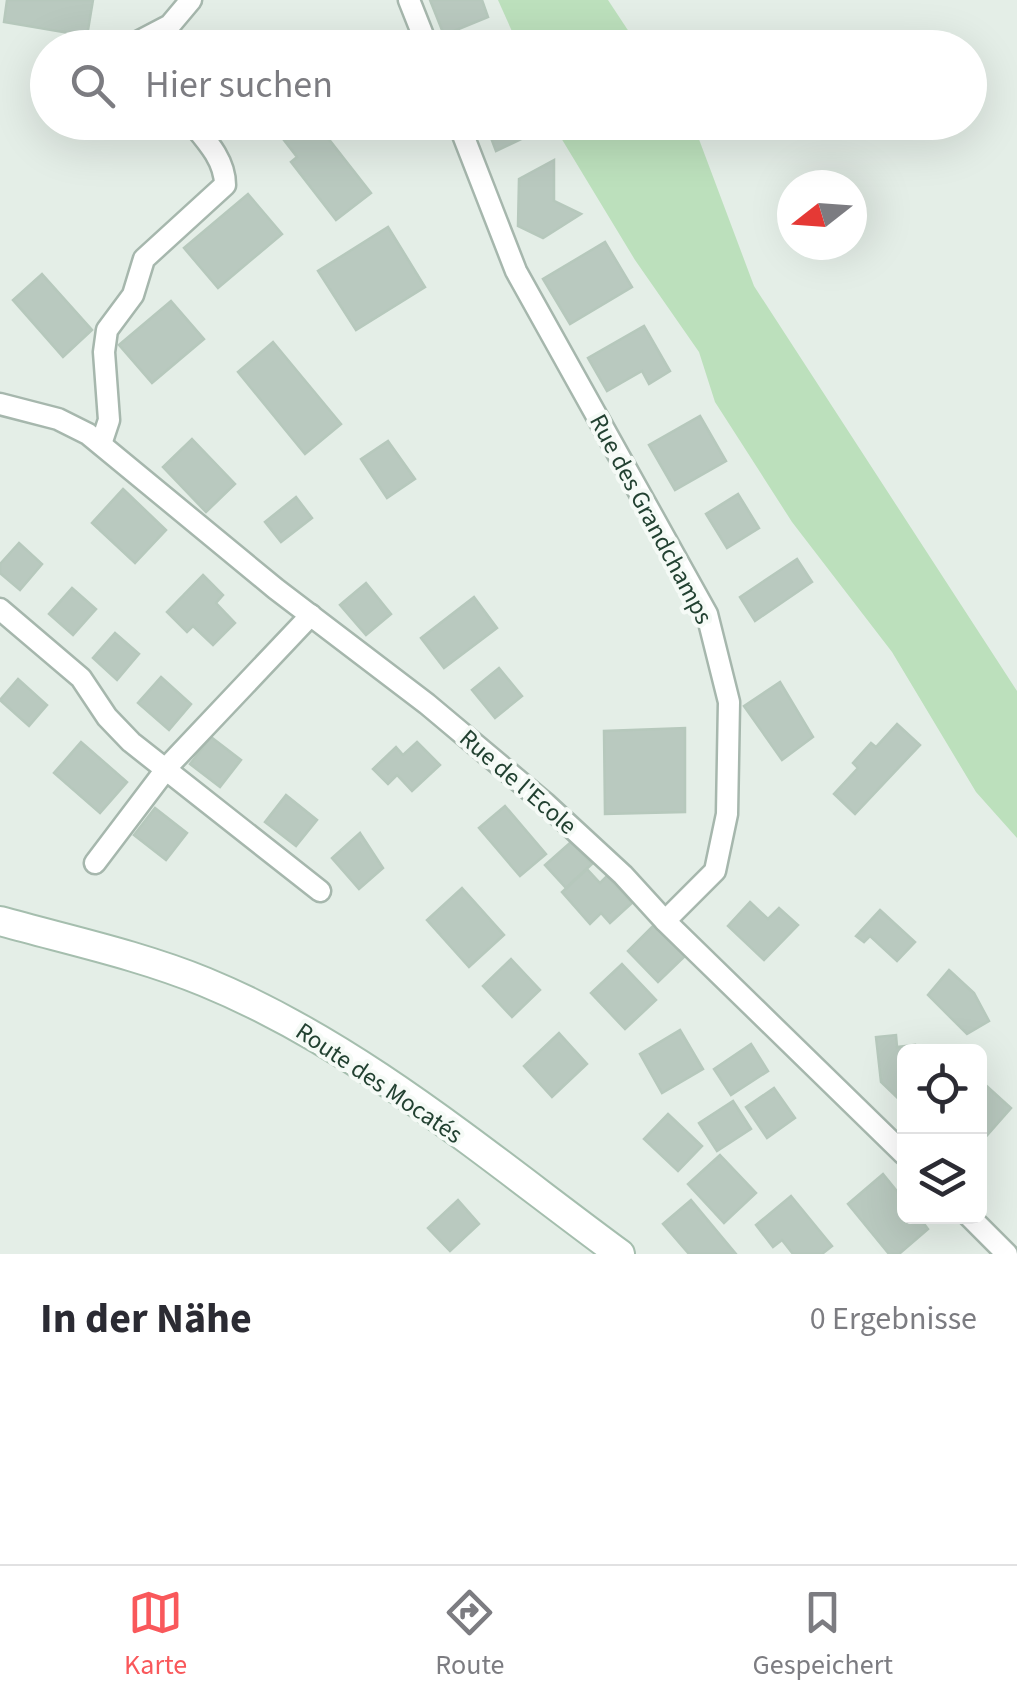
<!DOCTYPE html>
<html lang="de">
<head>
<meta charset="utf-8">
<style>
  body { margin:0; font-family:"Source Sans 3",sans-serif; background:#f2f2f3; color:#2b2b33 }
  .controls { position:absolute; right:30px; bottom:30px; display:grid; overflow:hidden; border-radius:15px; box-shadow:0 10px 40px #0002 }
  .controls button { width:90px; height:90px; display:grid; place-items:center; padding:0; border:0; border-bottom:2px solid #e1e1e2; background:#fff; color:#2b2b33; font:50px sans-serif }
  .compass { position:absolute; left:777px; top:170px; width:90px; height:90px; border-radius:50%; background:#fff; box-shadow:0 10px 40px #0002; rotate:253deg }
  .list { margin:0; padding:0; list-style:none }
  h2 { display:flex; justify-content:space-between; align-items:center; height:130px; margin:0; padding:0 40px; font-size:42px }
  h2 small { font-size:32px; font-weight:400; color:#7c7c81 }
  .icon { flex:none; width:55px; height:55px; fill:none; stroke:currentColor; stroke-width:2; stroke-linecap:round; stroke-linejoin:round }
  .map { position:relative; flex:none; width:1017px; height:1254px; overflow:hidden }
  .search { position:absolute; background:#fff; box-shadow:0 10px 40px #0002; left:30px; right:30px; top:30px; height:110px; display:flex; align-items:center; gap:25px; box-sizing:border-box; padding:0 35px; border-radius:55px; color:#7c7c81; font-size:38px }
  .sheet { height:310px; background:#fff }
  nav { display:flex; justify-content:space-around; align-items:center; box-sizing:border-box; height:140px; border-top:2px solid #e1e1e2; background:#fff; font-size:28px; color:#7c7c81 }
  nav a { display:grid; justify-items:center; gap:5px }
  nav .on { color:#f9585b }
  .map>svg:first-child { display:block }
</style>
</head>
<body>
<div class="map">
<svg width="1017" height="1254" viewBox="0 0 1017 1254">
  <rect width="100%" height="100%" fill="#e4eee7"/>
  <g fill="#bce0bc">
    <path d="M498 0H608L639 47H519Z"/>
    <path d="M552 123H690L697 134 754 286 1017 691V838L976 792 892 652 792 522 715 402 699 352 635 260Z"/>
  </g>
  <g fill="#b9c9bf" stroke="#b6c8bc" stroke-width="2.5">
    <path d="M7 0H93L87 36 4 22Z"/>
    <path d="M430 0H482L488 17 444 35Z"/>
    <path d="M270 122H329L332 127 324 133 371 193 336 220 291 162 297 157Z"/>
    <path d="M485 122H528L534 133 496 151Z"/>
    <path d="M554 160V201L581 214 543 238 518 226 519 179Z"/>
    <path d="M248 194 282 234 218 288 184 248Z"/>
    <path d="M388 227 425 287 356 330 318 271Z"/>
    <path d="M605 242 632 287 570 324 543 279Z"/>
    <path d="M42 274 92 330 63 357 13 300Z"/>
    <path d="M171 301 204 339 152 383 119 345Z"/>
    <path d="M644 326 670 371 649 384 642 371 607 391 588 358Z"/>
    <path d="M273 342 341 424 305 454 238 372Z"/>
    <path d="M700 416 726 461 675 490 649 445Z"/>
    <path d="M192 439 235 484 206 512 163 467Z"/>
    <path d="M388 441 415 479 387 498 361 459Z"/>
    <path d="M123 489 166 530 135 563 92 523Z"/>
    <path d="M738 494 759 528 727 548 706 514Z"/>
    <path d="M296 497 312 518 281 542 265 522Z"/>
    <path d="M19 543 42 564 20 590 0 573V564Z"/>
    <path d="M797 559 812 582 755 621 740 597Z"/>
    <path d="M203 575 223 595 216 603 235 623 213 645 193 626 187 632 167 612Z"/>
    <path d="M366 583 391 614 366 635 340 605Z"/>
    <path d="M72 588 96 609 73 635 49 614Z"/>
    <path d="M474 597 497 628 444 668 421 638Z"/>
    <path d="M115 633 139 654 117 680 93 658Z"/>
    <path d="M499 668 522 696 495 718 472 690Z"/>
    <path d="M161 677 191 704 169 730 138 703Z"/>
    <path d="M18 679 47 705 29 726 0 700Z"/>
    <path d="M780 682 813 737 782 760 744 706Z"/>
    <path d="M897 724 920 745 855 814 834 794 858 768 853 763 871 743 876 747Z"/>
    <path d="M685 728V812L605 814 604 731Z"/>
    <path d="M211 737 241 760 220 787 190 764Z"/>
    <path d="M81 742 127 782 100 813 54 773Z"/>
    <path d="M417 742 440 765 412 791 397 775 388 784 373 769 396 747 403 755Z"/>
    <path d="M286 795 317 820 296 846 265 822Z"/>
    <path d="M505 806 546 854 520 876 479 828Z"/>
    <path d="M155 808 187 833 166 860 134 835Z"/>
    <path d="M360 833 383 868 359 889 332 858Z"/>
    <path d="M571 842 592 864 566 888 545 865Z"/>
    <path d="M587 869 600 883 607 876 632 903 610 923 601 913 590 924 562 892Z"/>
    <path d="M462 888 504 935 469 967 427 920Z"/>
    <path d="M750 902 768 919 779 908 798 925 764 960 728 926Z"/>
    <path d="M880 910 915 942 897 961 870 936 864 942 856 936Z"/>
    <path d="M655 924 686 955 658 982 628 951Z"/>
    <path d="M511 959 540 990 512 1017 483 986Z"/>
    <path d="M622 964 656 1000 625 1029 591 993Z"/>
    <path d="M949 970 974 993 989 1021 967 1034 928 995Z"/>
    <path d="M680 1030 703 1069 662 1093 640 1054Z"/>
    <path d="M559 1033 587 1064 552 1097 524 1066Z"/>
    <path d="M896 1035 897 1047 915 1045 916 1052H904V1104L881 1082 876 1037Z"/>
    <path d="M751 1044 768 1071 731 1095 714 1069Z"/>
    <path d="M980 1080 1011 1108 983 1140 980 1137Z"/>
    <path d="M774 1088 795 1118 767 1138 746 1107Z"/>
    <path d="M733 1101 751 1129 717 1151 699 1123Z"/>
    <path d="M668 1114 702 1146 678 1171 644 1139Z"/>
    <path d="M720 1155 756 1193 724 1223 688 1184Z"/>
    <path d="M883 1174 904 1200V1216H918L928 1229 899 1254H889L848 1204Z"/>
    <path d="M791 1196 832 1246 822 1254H793L782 1240 773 1247 756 1225Z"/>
    <path d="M458 1200 479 1224 450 1251 428 1228Z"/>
    <path d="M691 1200 736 1254H689L663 1224Z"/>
  </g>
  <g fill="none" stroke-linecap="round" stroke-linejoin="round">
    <defs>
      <g id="street">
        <path d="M409 0 428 48"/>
        <path d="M126 48 170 25 191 0"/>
        <path d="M458 122 516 271 707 614 729 702 727 814 715 871 665 921"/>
        <path d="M0 404 58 419 88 434 276 589 427 704 545 803 623 875 665 921 904 1154"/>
        <path d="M101 444 109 420 104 352 107 330 133 295 144 259 225 185C225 160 206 140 191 122"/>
        <path d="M0 609 81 678 107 717 131 742 320 891"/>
        <path d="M95 863 170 764 311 615"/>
        <path d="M969 1216 1007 1254"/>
      </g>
      <path id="secondary" d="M0 921C68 940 139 955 205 982 358 1045 488 1157 620 1254"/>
    </defs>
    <use href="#street" stroke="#a6b7ad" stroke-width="25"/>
    <use href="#secondary" stroke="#a5beae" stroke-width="32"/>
    <use href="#street" stroke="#fff" stroke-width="20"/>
    <use href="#secondary" stroke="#fff" stroke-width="28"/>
  </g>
  <g text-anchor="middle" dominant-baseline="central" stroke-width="8" stroke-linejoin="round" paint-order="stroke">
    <g font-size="25" fill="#224131" stroke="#f5faf6">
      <text transform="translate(651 519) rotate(62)">Rue des Grandchamps</text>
      <text transform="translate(518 782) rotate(41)">Rue de l'Ecole</text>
      <text transform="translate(379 1083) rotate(34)">Route des Mocatés</text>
    </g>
  </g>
</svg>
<div class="controls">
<button><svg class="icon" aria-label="locate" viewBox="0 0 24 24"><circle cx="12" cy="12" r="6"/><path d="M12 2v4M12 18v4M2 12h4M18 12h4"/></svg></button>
<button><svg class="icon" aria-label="layers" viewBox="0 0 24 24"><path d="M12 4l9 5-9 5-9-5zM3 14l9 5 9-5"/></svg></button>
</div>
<svg class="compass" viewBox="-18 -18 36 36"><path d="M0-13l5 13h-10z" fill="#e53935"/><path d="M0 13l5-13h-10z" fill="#7c7c81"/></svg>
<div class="search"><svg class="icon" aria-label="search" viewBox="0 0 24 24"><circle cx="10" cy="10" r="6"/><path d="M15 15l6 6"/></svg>Hier suchen</div>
</div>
<section class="sheet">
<h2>In der Nähe<small>0 Ergebnisse</small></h2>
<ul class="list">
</ul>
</section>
<nav>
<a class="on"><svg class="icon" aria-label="map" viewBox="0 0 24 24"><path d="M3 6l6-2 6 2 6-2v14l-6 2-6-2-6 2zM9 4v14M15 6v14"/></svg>Karte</a>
<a><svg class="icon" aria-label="directions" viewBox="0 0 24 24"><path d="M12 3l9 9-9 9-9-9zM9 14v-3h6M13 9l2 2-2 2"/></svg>Route</a>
<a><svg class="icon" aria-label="saved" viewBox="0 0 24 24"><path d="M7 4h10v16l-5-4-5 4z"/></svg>Gespeichert</a>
</nav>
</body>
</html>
